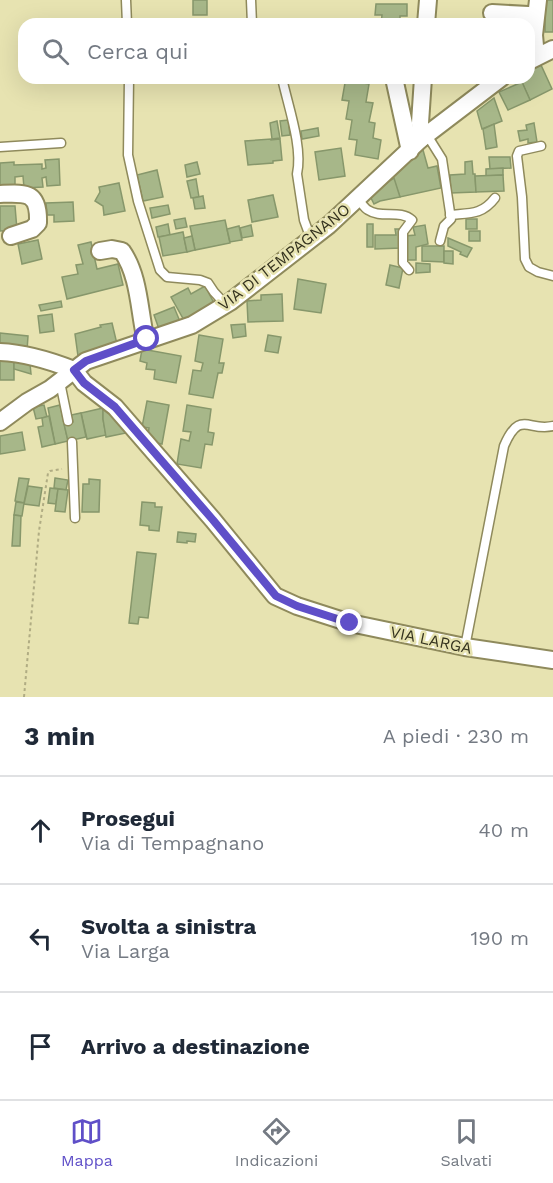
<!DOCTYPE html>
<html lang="it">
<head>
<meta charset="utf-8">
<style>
  body { margin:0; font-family:"Work Sans",sans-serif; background:#f2f2f3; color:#1f2937 }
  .stop { position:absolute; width:18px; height:18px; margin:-14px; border:4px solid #5f4fc8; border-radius:50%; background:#fff }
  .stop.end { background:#5f4fc8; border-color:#fff; box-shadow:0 2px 6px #0008 }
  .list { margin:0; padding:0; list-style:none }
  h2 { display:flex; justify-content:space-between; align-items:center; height:78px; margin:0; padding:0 24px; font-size:26px }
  h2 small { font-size:20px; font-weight:400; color:#747a83 }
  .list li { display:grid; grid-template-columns:39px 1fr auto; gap:18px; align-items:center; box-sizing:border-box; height:108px; padding:0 24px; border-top:2px solid #e0e1e3 }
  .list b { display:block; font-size:22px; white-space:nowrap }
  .list p { margin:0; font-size:20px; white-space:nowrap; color:#747a83 }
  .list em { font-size:20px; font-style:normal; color:#747a83 }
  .icon { flex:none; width:33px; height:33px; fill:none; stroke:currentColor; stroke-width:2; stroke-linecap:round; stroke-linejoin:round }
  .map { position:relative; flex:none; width:553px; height:697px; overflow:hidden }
  .search { position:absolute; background:#fff; box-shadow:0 6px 24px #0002; left:18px; right:18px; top:18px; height:66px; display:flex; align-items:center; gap:15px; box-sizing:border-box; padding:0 21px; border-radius:18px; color:#747a83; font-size:22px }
  .sheet { height:402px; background:#fff }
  nav { display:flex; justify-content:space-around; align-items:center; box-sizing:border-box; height:84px; border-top:2px solid #e0e1e3; background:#fff; font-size:16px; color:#747a83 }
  nav a { display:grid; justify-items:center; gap:3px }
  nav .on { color:#5f4fc8 }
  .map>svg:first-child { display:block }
</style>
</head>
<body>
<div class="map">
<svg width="553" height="697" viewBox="0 0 553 697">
  <rect width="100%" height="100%" fill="#e7e3b1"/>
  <g fill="#a7b789" stroke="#87976b" stroke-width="1.5">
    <rect x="193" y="0" width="14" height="15"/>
    <rect x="545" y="0" width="8" height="32"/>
    <path d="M376 4H407V16H400V24H381L382 15H375Z"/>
    <path d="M541 65 552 89 530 100 520 78H529V71Z"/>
    <path d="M340 78H364L363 83 369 84 366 102 373 103 369 122 375 123 373 138 381 140 378 159 355 155 357 140 349 139 352 120 346 119 349 101 342 100 345 83H339Z"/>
    <path d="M522 82 530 100 508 110 499 92Z"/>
    <path d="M494 98 502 121 482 129 477 111Z"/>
    <path d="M288 120 290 135 282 136 280 121Z"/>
    <path d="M277 121 280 138 272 139 270 123Z"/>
    <path d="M534 123 537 142 528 143V139L520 141 518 131 527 130 526 125Z"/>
    <path d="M494 124 497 147 486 149 483 129Z"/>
    <path d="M318 128 319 136 302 139 301 131Z"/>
    <path d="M271 139V140L280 139 282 160 273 161V163L248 165 245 141Z"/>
    <path d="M341 148 345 176 319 180 315 152Z"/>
    <path d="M423 150 428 168 437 166 441 188 400 197 391 173Z"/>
    <path d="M489 157H510L511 168 490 169Z"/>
    <path d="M59 159 60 185 47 186 46 177 42 178 43 187 24 188 23 176 15 177V187L0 188V163L14 162V165L42 164V169L46 168 45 160Z"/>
    <path d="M472 161 473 174H475L476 192 451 193 450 175 465 174V162Z"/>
    <path d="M197 162 200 174 187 177 185 165Z"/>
    <path d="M503 168V175L486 176V169Z"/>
    <path d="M157 170 163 197 143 201 137 175Z"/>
    <path d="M503 175 504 191 476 192 475 176Z"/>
    <path d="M394 178 400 197 380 201 374 204 369 194Z"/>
    <path d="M196 179 199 197 191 198 187 181Z"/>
    <path d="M119 183 125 211 104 215 103 206 95 201 100 192 99 187Z"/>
    <path d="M273 195 278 217 252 222 248 200Z"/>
    <path d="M203 196 205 208 195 209 193 198Z"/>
    <path d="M73 202 74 221 54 222V215H47L46 203Z"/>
    <path d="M168 205 170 214 152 218 150 208Z"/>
    <path d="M0 206H15L17 230 0 231Z"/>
    <path d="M185 218 187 227 176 229 174 220Z"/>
    <rect x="466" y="219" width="11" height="10"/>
    <path d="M225 220 230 243 195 250 190 226Z"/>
    <path d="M168 224 170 235 158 237 156 227Z"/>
    <rect x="367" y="224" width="6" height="23"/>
    <path d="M251 225 253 236 242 238 240 228Z"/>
    <path d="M425 225 428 244 416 247V260H405V236L415 235 413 227Z"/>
    <path d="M239 226 242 240 230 242 227 229Z"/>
    <path d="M395 229H401V248L375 249V235H396Z"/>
    <rect x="469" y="231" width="11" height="10"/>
    <path d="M183 232 187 252 163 256 159 237Z"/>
    <path d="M192 236 195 250 187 252 184 238Z"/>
    <path d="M448 238 472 248 467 257 460 254 461 252 448 246Z"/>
    <path d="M38 240 42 259 22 264 18 244Z"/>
    <path d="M91 242 97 269 118 264 123 285 67 299 62 277 78 274 76 265 83 264 78 245Z"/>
    <path d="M422 246H444V262L422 261Z"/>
    <path d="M444 251H453V264L444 263Z"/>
    <path d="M416 263 430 264V272L416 273Z"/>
    <path d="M390 265 403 268 399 288 386 285Z"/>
    <path d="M298 279 326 284 321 313 294 309Z"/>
    <path d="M205 286 215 305 185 322 171 297 188 288 191 294Z"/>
    <path d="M282 294 283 321 248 322 247 301 261 300V295Z"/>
    <path d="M61 301 62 307 41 311 39 305Z"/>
    <path d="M174 307 181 324 160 332 154 315Z"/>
    <path d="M52 314 54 331 40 333 38 316Z"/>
    <path d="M112 323 117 344 78 356 75 334 101 327 100 325Z"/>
    <path d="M245 324 246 336 233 338 231 325Z"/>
    <path d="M0 333 28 336 27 351 0 349Z"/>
    <path d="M199 335 223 339 219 363H224L222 373H218L213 398 189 394 193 370 201 371 203 363 195 361Z"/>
    <path d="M268 335 281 337 278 353 265 351Z"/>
    <path d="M142 349 181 356 176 383 154 379 155 370 146 369 147 363 140 361Z"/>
    <path d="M0 358 14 359V380H0Z"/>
    <path d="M14 361 30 364 31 374 14 369Z"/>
    <path d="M147 401 169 405 162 444 147 441 149 428 142 427Z"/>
    <path d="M44 405 47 417 36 419 33 407Z"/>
    <path d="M60 405 68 441 55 444 48 408Z"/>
    <path d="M187 405 211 409 208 432 214 433 212 445 205 444 201 468 177 464 181 439 189 441 191 432 183 431Z"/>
    <path d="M103 408V419L106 435 87 439 81 413Z"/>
    <path d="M109 409 125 426 126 433 106 437 103 419V410Z"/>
    <path d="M81 413 86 437 68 441 64 424 73 422 71 415Z"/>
    <path d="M49 416 55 444 42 447 38 427 43 426 42 418Z"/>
    <path d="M22 432 25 450 0 454V436Z"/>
    <path d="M19 478 29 479 24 503 15 501Z"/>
    <path d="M55 478 68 480 66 490 54 488Z"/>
    <path d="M89 479 100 480 99 512H82L83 484H89Z"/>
    <path d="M28 486 42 488 39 506 24 504Z"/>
    <path d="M50 488 58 489 56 504 48 503Z"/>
    <path d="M58 489 68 490 65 512 55 511Z"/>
    <path d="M16 502 24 503 22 516 14 515Z"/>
    <path d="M142 502 155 503V507H162L159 531 149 530V526L140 525Z"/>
    <path d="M14 515 21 516 20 546H12Z"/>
    <path d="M178 532 196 534 195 542 187 541V543L177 542Z"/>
    <path d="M137 552 156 554 148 618 139 617 138 624 129 623Z"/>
  </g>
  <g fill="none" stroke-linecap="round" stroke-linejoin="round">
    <defs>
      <g id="service">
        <path d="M126 0 127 24"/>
        <path d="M251 0 252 24"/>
        <path d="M129 78 128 155 138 201 160 270 167 277 200 280 208 283 214 292 226 305"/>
        <path d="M282 78C288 106 303 147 297 174L304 220 311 239"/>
        <path d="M427 135 442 159 451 219 444 226 440 241"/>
        <path d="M541 146 519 151 517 156 522 197 525 259 529 267 538 272 553 276"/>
        <path d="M0 147 61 143"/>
        <path d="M358 199C361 202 364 208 368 210 381 219 400 209 412 220L403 232V263L409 270"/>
        <path d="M450 215C470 213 482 215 495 198"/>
        <path d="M60 382 68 421"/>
        <path d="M72 442 75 518"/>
        <path d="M465 647 504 446C520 409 528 432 553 426"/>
      </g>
      <g id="minor">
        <path d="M492 13 528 15 535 18"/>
        <path d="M426 24 428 0"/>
        <path d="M536 57 534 35 538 0"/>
        <path d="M529 61 553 49"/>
        <path d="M394 78 410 151"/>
        <path d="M421 139 420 123 423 78"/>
        <path d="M0 194C26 193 39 191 38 223L32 229 11 236"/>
        <path d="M100 251 112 249 122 251C138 274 139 305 144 331L147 339"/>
        <path d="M0 352C25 353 51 361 74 370"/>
        <path d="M74 370 84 383 115 407 213 520 275 596 297 606 350 623 465 647 553 660"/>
        <path d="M0 422 27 402 50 389 86 361 192 325 230 302 329 225 421 139 501 78"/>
      </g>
    </defs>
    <use href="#service" stroke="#8f8a5c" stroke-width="11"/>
    <use href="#minor" stroke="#8f8a5c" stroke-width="20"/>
    <path stroke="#b0ac83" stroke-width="2" stroke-dasharray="3 3" stroke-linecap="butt" d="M24 697 39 531 48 473 50 471 62 469"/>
    <use href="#service" stroke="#fff" stroke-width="8"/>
    <use href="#minor" stroke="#fff" stroke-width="16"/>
  </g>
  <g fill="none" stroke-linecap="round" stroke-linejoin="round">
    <path stroke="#5f4fc8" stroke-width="8" d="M147 339 86 361 74 370 84 383 115 407 213 520 276 596 297 606 350 623"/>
  </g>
  <g text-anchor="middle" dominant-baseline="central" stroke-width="5" stroke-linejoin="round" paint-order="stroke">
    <g font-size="16" fill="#34321e" stroke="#e7e3b1">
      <text transform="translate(284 257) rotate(-38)">VIA DI TEMPAGNANO</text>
      <text transform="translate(431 640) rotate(12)">VIA LARGA</text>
    </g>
  </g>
</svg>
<div class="stop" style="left:147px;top:339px"></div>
<div class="stop end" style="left:350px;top:623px"></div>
<div class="search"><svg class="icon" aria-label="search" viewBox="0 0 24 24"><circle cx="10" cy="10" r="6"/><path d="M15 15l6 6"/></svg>Cerca qui</div>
</div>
<section class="sheet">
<h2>3 min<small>A piedi · 230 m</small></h2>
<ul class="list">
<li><svg class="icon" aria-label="ahead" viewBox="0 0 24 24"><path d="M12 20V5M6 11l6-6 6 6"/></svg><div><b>Prosegui</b><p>Via di Tempagnano</p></div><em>40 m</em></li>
<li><svg class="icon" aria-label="left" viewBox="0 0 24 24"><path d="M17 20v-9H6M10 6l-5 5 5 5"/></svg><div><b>Svolta a sinistra</b><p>Via Larga</p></div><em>190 m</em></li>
<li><svg class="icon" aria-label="arrive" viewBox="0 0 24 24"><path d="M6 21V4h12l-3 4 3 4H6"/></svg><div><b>Arrivo a destinazione</b></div></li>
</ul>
</section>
<nav>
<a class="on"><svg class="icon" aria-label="map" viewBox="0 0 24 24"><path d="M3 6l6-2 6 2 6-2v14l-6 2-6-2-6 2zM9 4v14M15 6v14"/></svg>Mappa</a>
<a><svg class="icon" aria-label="directions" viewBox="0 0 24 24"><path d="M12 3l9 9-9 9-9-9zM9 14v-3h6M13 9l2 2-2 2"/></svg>Indicazioni</a>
<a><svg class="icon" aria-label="saved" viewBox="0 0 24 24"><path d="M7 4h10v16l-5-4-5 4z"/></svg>Salvati</a>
</nav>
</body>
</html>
